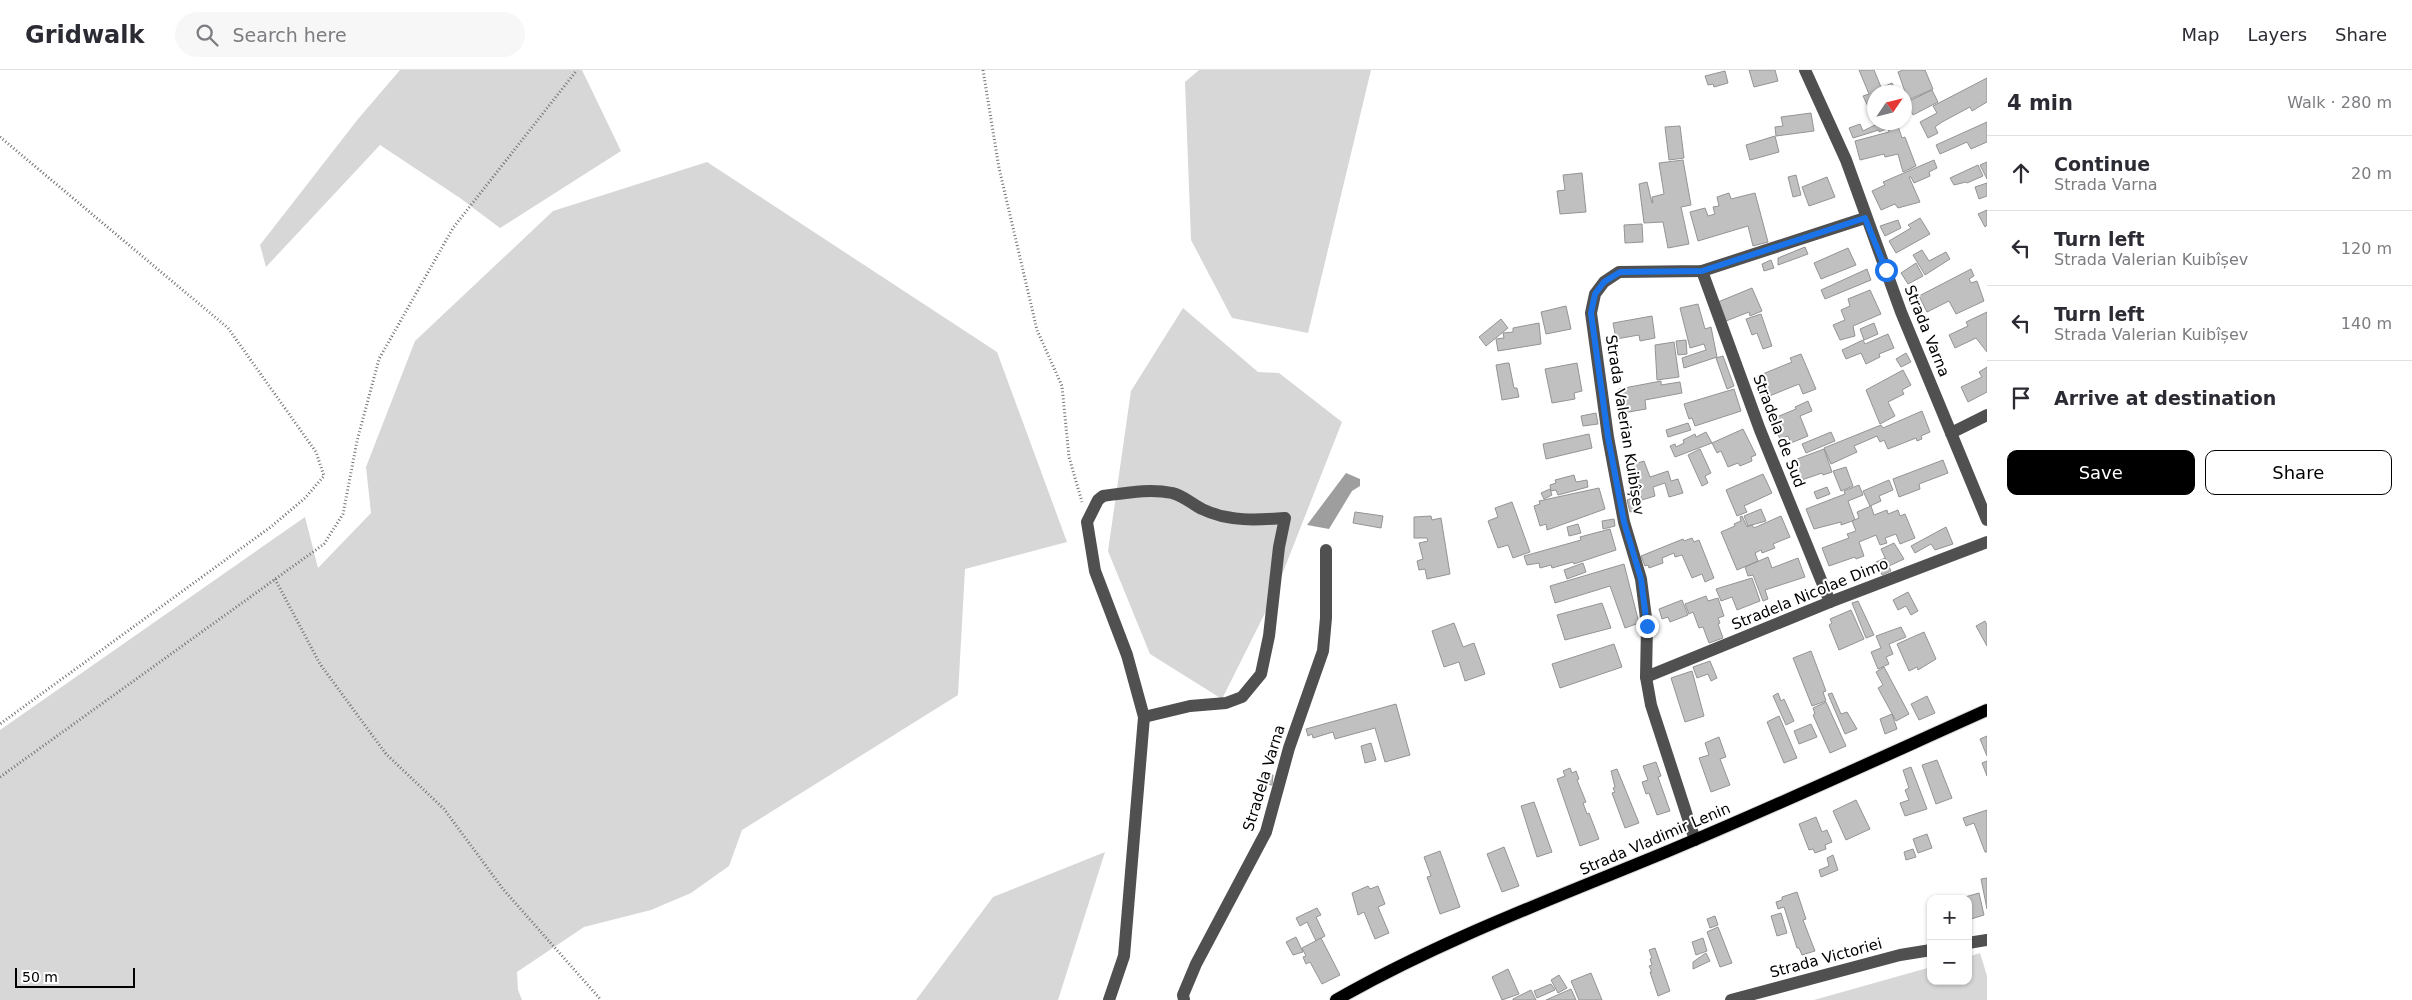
<!DOCTYPE html>
<html lang="en">
<head>
<meta charset="utf-8">
<style>
  body { margin:0; font-family:"DejaVu Sans",sans-serif; background:#f7f7f7; color:#2b2b33 }
  .controls { position:absolute; right:15px; bottom:15px; display:grid; overflow:hidden; border-radius:10px; box-shadow:0 1px 4px #0004 }
  .controls button { width:45px; height:45px; display:grid; place-items:center; padding:0; border:0; border-bottom:1px solid #e1e1e2; background:#fff; color:#2b2b33; font:25px sans-serif }
  .compass { position:absolute; left:1867px; top:15px; width:45px; height:45px; border-radius:50%; background:#fff; box-shadow:0 1px 4px #0004; rotate:55deg }
  .scale { position:absolute; left:15px; bottom:12px; width:120px; box-sizing:border-box; padding-left:5px; border:2px solid #000; border-top:0; font-size:14px; line-height:18px; white-space:nowrap; color:#000; -webkit-text-stroke:4px #fff; paint-order:stroke }
  .stop { position:absolute; width:15px; height:15px; margin:-11px; border:4px solid #1a73e8; border-radius:50%; background:#fff }
  .stop.end { background:#1a73e8; border-color:#fff; box-shadow:0 1px 5px #0008 }
  .list { margin:0; padding:0; list-style:none }
  h2 { display:flex; justify-content:space-between; align-items:center; height:65px; margin:0; padding:0 20px; font-size:21px }
  h2 small { font-size:16px; font-weight:400; color:#7c7c81 }
  .list li { display:grid; grid-template-columns:32px 1fr auto; gap:15px; align-items:center; box-sizing:border-box; height:75px; padding:0 20px; border-top:1px solid #e1e1e2 }
  .list b { display:block; font-size:19px; white-space:nowrap }
  .list p { margin:0; font-size:16px; white-space:nowrap; color:#7c7c81 }
  .list em { font-size:16px; font-style:normal; color:#7c7c81 }
  .actions { display:flex; gap:10px; padding:15px 20px }
  .actions a { flex:1; padding:11px 0; border:1px solid #000; border-radius:10px; text-align:center; font-size:18px; color:#000 }
  .actions .main { background:#000; color:#fff }
  .icon { flex:none; width:28px; height:28px; fill:none; stroke:currentColor; stroke-width:2; stroke-linecap:round; stroke-linejoin:round }
  .map { position:relative; flex:none; width:1987px; height:930px; overflow:hidden }
  header { display:flex; align-items:center; gap:30px; box-sizing:border-box; height:70px; padding:0 25px; background:#fff; border-bottom:1px solid #e1e1e2 }
  header strong { font-size:24px }
  nav { display:flex; gap:28px; margin-inline-start:auto; font-size:18px }
  .search { width:350px; height:45px; background:#f7f7f7; display:flex; align-items:center; gap:12px; box-sizing:border-box; padding:0 18px; border-radius:28px; color:#7c7c81; font-size:19px }
  main { display:flex }
  aside { flex:1; background:#fff }
  .map>svg:first-child { display:block }
</style>
</head>
<body>
<header>
<strong>Gridwalk</strong>
<div class="search"><svg class="icon" aria-label="search" viewBox="0 0 24 24"><circle cx="10" cy="10" r="6"/><path d="M15 15l6 6"/></svg>Search here</div>
<nav><a>Map</a><a>Layers</a><a>Share</a></nav>
</header>
<main>
<div class="map">
<svg width="1987" height="930" viewBox="0 0 1987 930">
  <rect width="100%" height="100%" fill="#fff"/>
  <g fill="#d7d7d7">
    <path d="M400 0H582L621 81 500 158 460 128 380 75 266 197 260 175 358 49Z"/>
    <path d="M1199 0H1371L1308 263 1232 248 1191 170 1185 12Z"/>
    <path d="M707 92 997 282 1067 472 965 499 958 625 742 760 729 796 691 823 651 840 584 857 517 902 518 920 522 930H0V660L305 447 318 498 371 443 366 397 415 271 553 141Z"/>
    <path d="M1183 238 1258 302 1279 303 1342 352 1274 525 1222 629 1150 584 1108 481 1131 321Z"/>
    <path d="M1105 782 1058 930H916L993 827Z"/>
    <path d="M1980 883 1987 906V930H1814L1931 897V911H1968V887Z"/>
  </g>
  <path fill="#9e9e9e" d="M1346 403 1360 409V416L1352 421 1329 459 1307 455Z"/>
  <g fill="#c0c0c0" stroke="#949494">
    <path d="M1749 0H1775L1778 11 1754 17Z"/>
    <path d="M1859 0H1874L1883 22H1874V49L1863 26 1869 24Z"/>
    <path d="M1903 0H1925L1933 19 1908 30 1898 2Z"/>
    <path d="M1725 1 1728 13 1714 17 1713 14 1708 15 1705 6Z"/>
    <path d="M1987 8V32L1972 41 1970 37 1942 52 1935 57 1938 63 1928 68 1920 52 1937 43 1933 36Z"/>
    <path d="M1892 13 1897 22H1886L1883 17Z"/>
    <path d="M1932 20 1938 32 1913 45 1907 32Z"/>
    <path d="M1811 43 1814 61 1776 66 1775 57 1783 56 1781 47Z"/>
    <path d="M1876 52 1898 54 1879 62V60L1853 68 1849 58 1860 54 1863 61 1877 54Z"/>
    <path d="M1987 52V72L1971 79 1967 72 1940 84 1936 75Z"/>
    <path d="M1680 56 1684 88 1669 90 1665 57Z"/>
    <path d="M1898 56 1902 68 1905 67 1916 96 1903 102 1898 84 1885 87 1884 84 1860 90 1855 71 1889 62 1888 59Z"/>
    <path d="M1775 66 1779 82 1750 90 1746 75Z"/>
    <path d="M1683 90 1691 135 1681 137 1689 174 1668 178 1663 152 1644 153 1639 114 1647 112 1652 133H1653L1652 127 1664 124 1659 93Z"/>
    <path d="M1934 90 1937 98 1929 102 1930 106 1914 113 1911 107H1909L1920 132 1898 138 1895 134 1881 140 1872 121 1885 115 1883 112Z"/>
    <path d="M1987 92V109L1980 95Z"/>
    <path d="M1978 95 1983 106 1967 113 1966 112 1954 115 1950 108Z"/>
    <path d="M1582 103 1586 142 1560 144 1557 121 1565 120 1563 105Z"/>
    <path d="M1796 105 1801 125 1793 127 1788 107Z"/>
    <path d="M1827 107 1835 127 1809 136 1802 117Z"/>
    <path d="M1987 113V126L1979 129 1975 117Z"/>
    <path d="M1729 123 1731 129 1755 123 1768 172 1753 176 1748 156 1698 171 1690 142 1705 138 1708 146 1715 144 1713 137 1719 136 1717 127Z"/>
    <path d="M1987 140V155L1985 157 1978 144Z"/>
    <path d="M1920 148 1930 164 1896 183 1889 171 1911 158 1908 155Z"/>
    <path d="M1898 150 1901 158 1885 166 1880 156Z"/>
    <path d="M1642 154 1643 172 1625 173 1624 155Z"/>
    <path d="M1805 177 1808 184 1778 195V188Z"/>
    <path d="M1848 178 1856 195 1821 209 1814 193Z"/>
    <path d="M1922 180 1929 191 1946 182 1950 189 1925 205 1913 185Z"/>
    <path d="M1771 190 1774 198 1764 201 1762 194Z"/>
    <path d="M1916 193 1923 206 1908 214 1901 203Z"/>
    <path d="M1867 199 1871 210 1825 229 1821 220Z"/>
    <path d="M1971 199 1974 206 1969 209 1971 213 1977 211 1984 231 1956 244 1949 231 1927 242 1919 226Z"/>
    <path d="M1752 218 1762 241 1750 246 1749 242 1726 251 1718 232Z"/>
    <path d="M1870 220 1881 244 1853 256 1855 266 1840 270 1833 255 1845 250 1841 240 1850 236 1848 229Z"/>
    <path d="M1698 234 1705 259 1711 257 1717 287 1684 298 1682 288 1706 280 1704 274 1690 278 1680 238Z"/>
    <path d="M1566 236 1571 259 1546 264 1541 242Z"/>
    <path d="M1987 242V282L1976 268 1955 278 1949 265 1968 256 1966 252Z"/>
    <path d="M1761 244 1772 276 1763 279 1757 263 1752 265 1746 249Z"/>
    <path d="M1652 246 1655 268 1640 271 1639 265 1616 269 1613 253Z"/>
    <path d="M1501 249 1508 258 1486 276 1479 267Z"/>
    <path d="M1539 253 1541 274 1498 281 1496 269 1504 268 1503 263 1513 262V258Z"/>
    <path d="M1874 253 1878 264 1864 270 1860 259Z"/>
    <path d="M1888 264 1894 278 1879 284 1880 287 1866 294 1861 283 1846 289 1842 280 1863 270 1865 274Z"/>
    <path d="M1686 270 1687 284 1678 285 1676 271Z"/>
    <path d="M1674 272 1679 307 1657 310 1655 275Z"/>
    <path d="M1906 283 1911 292 1901 297 1896 289Z"/>
    <path d="M1801 284 1816 319 1803 324 1799 314 1762 329 1753 308 1792 292 1790 288Z"/>
    <path d="M1723 286 1734 316 1727 319 1716 288Z"/>
    <path d="M1507 293H1509L1514 318H1517L1519 327 1502 330 1496 295Z"/>
    <path d="M1577 293 1582 321 1574 323 1575 329 1552 333 1545 299Z"/>
    <path d="M1987 297V322L1968 332 1961 317 1982 307 1979 302Z"/>
    <path d="M1903 300 1911 315 1902 320 1904 324 1888 332 1895 346 1880 354 1866 320Z"/>
    <path d="M1661 311V315L1680 312 1682 323 1645 330 1646 339 1623 343 1619 319Z"/>
    <path d="M1734 319 1741 341 1695 356 1692 348 1689 349 1684 334Z"/>
    <path d="M1808 331 1812 341 1800 346 1808 366 1791 373 1788 366 1780 369 1772 349 1796 339 1795 337Z"/>
    <path d="M1922 341 1930 362 1921 366 1922 369 1917 371 1916 368 1888 379 1884 370 1880 372 1877 366 1854 376 1857 382 1831 394 1824 378 1881 355 1883 358Z"/>
    <path d="M1596 343 1598 354 1583 356 1581 346Z"/>
    <path d="M1688 353 1691 360 1668 367 1666 360Z"/>
    <path d="M1743 359 1756 385 1751 387 1752 391 1740 396 1738 393 1728 397 1721 381 1717 383 1712 373Z"/>
    <path d="M1706 362 1712 373 1675 387 1670 376 1675 374 1676 377 1684 373 1683 370 1695 364 1696 367Z"/>
    <path d="M1831 362 1835 371 1806 383 1802 374Z"/>
    <path d="M1589 364 1592 378 1546 389 1543 374Z"/>
    <path d="M1700 379 1711 403 1705 406 1708 413 1702 416 1688 385Z"/>
    <path d="M1824 379 1832 402 1823 405 1822 403 1796 412 1789 392Z"/>
    <path d="M1943 390 1948 403 1919 414 1920 419 1899 427 1893 409Z"/>
    <path d="M1644 391 1650 407 1668 401 1671 411 1678 409 1683 423 1669 427 1665 413 1653 417 1655 426 1642 430 1631 395Z"/>
    <path d="M1846 397 1853 416 1841 421 1833 401Z"/>
    <path d="M1763 404 1772 423 1744 436 1747 442 1737 446 1726 420Z"/>
    <path d="M1574 405 1576 412 1587 410 1588 417 1558 425 1556 420 1551 421 1550 415 1556 413 1555 410Z"/>
    <path d="M1889 410 1893 420 1879 426 1881 431 1870 436 1863 421Z"/>
    <path d="M1859 415 1863 425 1848 431 1855 450 1841 455V452L1814 459 1806 439 1845 424 1844 421Z"/>
    <path d="M1827 417 1830 424 1817 429 1814 422Z"/>
    <path d="M1599 418 1605 439 1547 460 1546 454 1540 456 1534 436 1540 434 1539 431Z"/>
    <path d="M1550 419 1552 425 1544 429 1541 423Z"/>
    <path d="M1635 427 1639 440 1630 442 1627 430Z"/>
    <path d="M1512 432 1530 482 1513 488 1508 475 1498 478 1488 451 1498 447 1495 438Z"/>
    <path d="M1871 436 1874 445 1887 440 1888 444 1898 440 1900 446 1905 444 1915 468 1900 474 1896 464 1885 468 1887 473 1880 475 1876 465 1859 472 1864 486 1856 489 1855 487 1829 496 1822 478 1849 468 1847 464 1856 461 1852 451 1859 448 1857 442Z"/>
    <path d="M1761 439 1766 451 1748 456 1744 446Z"/>
    <path d="M1355 442 1383 446 1381 458 1353 453Z"/>
    <path d="M1431 446 1432 450 1441 448 1450 504 1427 509 1425 499 1419 500 1417 491 1423 489 1419 473 1428 471 1427 468H1414V447Z"/>
    <path d="M1742 446 1747 457 1752 455 1754 458 1781 446 1790 467 1773 474 1775 478 1762 483 1761 480 1755 483 1758 491 1737 500 1721 462 1735 456 1734 454 1741 451 1740 447Z"/>
    <path d="M1614 449 1615 456 1603 459 1602 451Z"/>
    <path d="M1578 454 1581 463 1569 466 1567 457Z"/>
    <path d="M1946 457 1953 474 1935 480 1931 474 1915 483 1911 476Z"/>
    <path d="M1610 459 1616 480 1574 494 1573 492 1552 498 1551 495 1540 498 1539 493 1527 495 1524 486 1581 470 1580 467Z"/>
    <path d="M1692 468 1694 472 1699 470 1714 508 1705 512 1702 504 1692 508 1682 485 1675 487 1674 483 1662 488 1663 493 1649 498 1648 495 1645 496 1641 486 1683 469 1684 471Z"/>
    <path d="M1894 473 1904 489 1889 496 1881 479Z"/>
    <path d="M1768 487 1772 498 1798 488 1805 507 1765 520 1768 529 1763 531 1753 505 1748 506 1745 497Z"/>
    <path d="M1885 488 1891 501 1882 505 1876 492Z"/>
    <path d="M1583 493 1586 502 1567 509 1564 500Z"/>
    <path d="M1624 494 1639 553 1625 558 1610 516 1555 533 1550 516Z"/>
    <path d="M1752 508 1760 531 1737 540 1732 527 1721 531 1716 519Z"/>
    <path d="M1908 522 1918 541 1911 545 1906 536 1898 540 1893 530Z"/>
    <path d="M1706 526 1708 531 1718 528 1724 546 1718 548 1720 553 1718 554 1723 568 1709 573 1703 557 1699 558 1693 542 1689 544 1685 534Z"/>
    <path d="M1682 530 1688 545 1670 552 1668 547 1662 549 1659 539Z"/>
    <path d="M1858 531 1874 565 1866 568 1852 533Z"/>
    <path d="M1602 533 1611 558 1565 570 1557 545Z"/>
    <path d="M1851 540 1864 569 1839 580 1829 555 1832 553 1830 549Z"/>
    <path d="M1985 551 1987 555V576L1976 556Z"/>
    <path d="M1454 553 1463 577 1474 573 1485 604 1465 611 1459 592 1444 597 1432 561Z"/>
    <path d="M1901 557 1906 567 1889 574 1893 584 1886 587 1889 594 1878 599 1871 582 1881 578 1876 566Z"/>
    <path d="M1924 562 1936 589 1918 600 1917 597 1909 601 1897 574Z"/>
    <path d="M1614 574 1622 597 1560 618 1552 594Z"/>
    <path d="M1811 581 1826 621 1823 622 1826 631 1812 636 1793 588Z"/>
    <path d="M1710 591 1717 608 1711 611 1708 604 1697 608 1693 597Z"/>
    <path d="M1884 597 1909 644 1896 651 1878 618 1883 615 1876 602Z"/>
    <path d="M1692 601 1704 646 1685 652 1671 608Z"/>
    <path d="M1778 623 1781 631 1784 629 1794 651 1786 655 1773 626Z"/>
    <path d="M1832 623 1841 644 1847 642 1857 659 1845 664 1828 624Z"/>
    <path d="M1927 626 1935 643 1919 650 1911 634Z"/>
    <path d="M1826 632 1846 676 1830 683 1813 645 1815 644 1813 638Z"/>
    <path d="M1396 634 1410 685 1385 692 1375 658 1335 669 1333 662 1313 668 1312 664 1308 666 1306 659Z"/>
    <path d="M1892 644 1897 659 1885 664 1880 649Z"/>
    <path d="M1779 646 1797 688 1784 693 1767 652Z"/>
    <path d="M1811 654 1817 667 1799 674 1794 661Z"/>
    <path d="M1987 666V686L1980 669Z"/>
    <path d="M1719 667 1726 687 1720 689 1730 715 1711 722 1699 688 1709 685 1705 673Z"/>
    <path d="M1371 673 1376 690 1365 693 1361 676Z"/>
    <path d="M1937 690 1952 728 1936 734 1922 695Z"/>
    <path d="M1987 691V706L1982 693Z"/>
    <path d="M1656 692 1661 706 1658 707 1670 741 1657 745 1649 723 1646 724 1642 712 1648 710 1643 696Z"/>
    <path d="M1911 697 1927 739 1905 746 1900 733 1909 730 1905 720 1909 718 1903 700Z"/>
    <path d="M1570 698 1572 703 1576 701 1579 709 1577 710 1586 732 1583 733 1587 744 1589 743 1599 769 1580 776 1557 709 1565 706 1563 701Z"/>
    <path d="M1617 699 1639 753 1625 758 1612 723 1615 722 1613 718 1615 717 1611 701Z"/>
    <path d="M1267 704 1273 705 1272 715 1266 714Z"/>
    <path d="M1856 730 1870 759 1846 770 1833 741Z"/>
    <path d="M1534 732 1552 782 1537 787 1521 736Z"/>
    <path d="M1987 740V782H1985L1974 753 1966 756 1963 748Z"/>
    <path d="M1816 747 1822 762 1827 760 1832 772 1825 775 1826 779 1815 783 1813 779 1809 780 1799 754Z"/>
    <path d="M1927 764 1932 778 1918 783 1913 769Z"/>
    <path d="M1504 777 1519 816 1502 822 1487 784Z"/>
    <path d="M1913 779 1916 787 1906 790 1904 782Z"/>
    <path d="M1440 781 1460 837 1440 844 1427 807 1431 806 1424 787Z"/>
    <path d="M1833 785 1838 800 1821 807 1819 800 1829 796 1827 788Z"/>
    <path d="M1987 808V839L1981 809Z"/>
    <path d="M1368 816 1370 819 1378 816 1385 834 1378 837 1389 863 1375 869 1364 842 1358 845 1352 823Z"/>
    <path d="M1797 822 1806 849 1803 850 1815 881 1802 885 1799 878H1797L1784 837 1778 839 1776 832 1782 830V827Z"/>
    <path d="M1979 823 1984 845 1971 849 1968 829 1965 827Z"/>
    <path d="M1317 838 1321 845 1316 847 1325 866 1316 871 1307 852 1300 856 1296 848Z"/>
    <path d="M1781 843 1787 863 1777 866 1771 846Z"/>
    <path d="M1715 846 1718 855 1710 858 1707 849Z"/>
    <path d="M1718 857 1732 893 1720 897 1707 862Z"/>
    <path d="M1296 867 1303 882 1293 885 1286 872Z"/>
    <path d="M1321 868 1340 905 1322 914 1310 892 1306 894 1303 887 1306 886 1302 878Z"/>
    <path d="M1703 868 1707 881 1696 885 1692 872Z"/>
    <path d="M1655 878 1670 921 1658 926 1650 902H1652L1649 896 1652 895 1650 889 1652 888 1649 880Z"/>
    <path d="M1706 883 1710 891 1693 899V892Z"/>
    <path d="M1508 899 1519 924 1502 930 1492 907Z"/>
    <path d="M1591 903 1602 930H1579L1571 911Z"/>
    <path d="M1559 905 1567 918 1558 923 1551 910Z"/>
    <path d="M1551 914 1555 920 1537 928 1534 921Z"/>
    <path d="M1571 919 1576 930H1546Z"/>
    <path d="M1531 920 1536 930H1513V929Z"/>
  </g>
  <g fill="none" stroke-linecap="round" stroke-linejoin="round">
    <defs>
      <path id="major" d="M1336 930C1441 870 1555 828 1666 782 1774 737 1880 688 1987 640"/>
    </defs>
    <use href="#major" stroke="#dbdbdb" stroke-width="14"/>
    <g stroke="#727272" stroke-width="3" stroke-dasharray="1 2.5" stroke-linecap="butt">
      <path d="M983 0 999 98 1037 260 1062 316 1069 387 1082 432"/>
      <path d="M0 67 228 258 316 382 324 406 305 428 272 456 0 654"/>
      <path d="M275 509 320 594 386 684 444 739 503 819 601 930"/>
      <path d="M0 707 324 474 343 444 357 371 379 289 453 158 577 0"/>
    </g>
    <g stroke="#505050" stroke-width="12">
      <path d="M1805 0 1846 90 1901 242 1987 450"/>
      <path d="M1702 201 1760 360 1830 532"/>
      <path d="M1951 363 1987 345"/>
      <path d="M1646 607 1830 532 1987 472"/>
      <path d="M1695 770 1651 635 1646 607 1647 556 1641 509 1624 452 1608 367 1591 243 1595 224 1604 212 1619 202 1702 201 1865 148"/>
      <path d="M1968 873 1987 870"/>
      <path d="M1109 930 1124 886 1144 647 1127 585 1095 501 1087 452 1098 430 1103 426C1125 423 1150 418 1172 423 1183 425 1193 435 1202 439 1228 452 1258 450 1285 448L1279 477 1269 566 1261 604 1242 627 1226 633 1190 636 1144 647"/>
      <path d="M1184 930 1183 925 1196 894 1266 762 1289 678 1323 581 1326 548V480"/>
      <path d="M1731 930 1900 885 1931 880"/>
    </g>
    <use href="#major" stroke="#000" stroke-width="12"/>
  </g>
  <g fill="none" stroke-linecap="round" stroke-linejoin="round">
    <path stroke="#1a73e8" stroke-width="6" d="M1647 556 1641 509 1624 452 1608 367 1591 243 1595 224 1604 212 1620 202 1702 201 1865 148 1886 200"/>
  </g>
  <g text-anchor="middle" dominant-baseline="central" stroke-width="4" stroke-linejoin="round" paint-order="stroke">
    <g font-size="15" fill="#000" stroke="#fff">
      <text transform="translate(1927 261) rotate(68)">Strada Varna</text>
      <text transform="translate(1625 355) rotate(81)">Strada Valerian Kuibîșev</text>
      <text transform="translate(1779 361) rotate(69)">Stradela de Sud</text>
      <text transform="translate(1810 524) rotate(-22)">Stradela Nicolae Dimo</text>
      <text transform="translate(1264 708) rotate(-73)">Stradela Varna</text>
      <text transform="translate(1655 769) rotate(-23)">Strada Vladimir Lenin</text>
      <text transform="translate(1826 888) rotate(-15)">Strada Victoriei</text>
    </g>
  </g>
</svg>
<div class="controls">
<button>+</button>
<button>−</button>
</div>
<svg class="compass" viewBox="-18 -18 36 36"><path d="M0-13l5 13h-10z" fill="#e53935"/><path d="M0 13l5-13h-10z" fill="#7c7c81"/></svg>
<div class="scale">50 m</div>
<div class="stop" style="left:1886px;top:200px"></div>
<div class="stop end" style="left:1647px;top:556px"></div>
</div>
<aside>
<h2>4 min<small>Walk · 280 m</small></h2>
<ul class="list">
<li><svg class="icon" aria-label="ahead" viewBox="0 0 24 24"><path d="M12 20V5M6 11l6-6 6 6"/></svg><div><b>Continue</b><p>Strada Varna</p></div><em>20 m</em></li>
<li><svg class="icon" aria-label="left" viewBox="0 0 24 24"><path d="M17 20v-9H6M10 6l-5 5 5 5"/></svg><div><b>Turn left</b><p>Strada Valerian Kuibîșev</p></div><em>120 m</em></li>
<li><svg class="icon" aria-label="left" viewBox="0 0 24 24"><path d="M17 20v-9H6M10 6l-5 5 5 5"/></svg><div><b>Turn left</b><p>Strada Valerian Kuibîșev</p></div><em>140 m</em></li>
<li><svg class="icon" aria-label="arrive" viewBox="0 0 24 24"><path d="M6 21V4h12l-3 4 3 4H6"/></svg><div><b>Arrive at destination</b></div></li>
</ul>
<div class="actions"><a class="main">Save</a><a>Share</a></div>
</aside>
</main>
</body>
</html>
